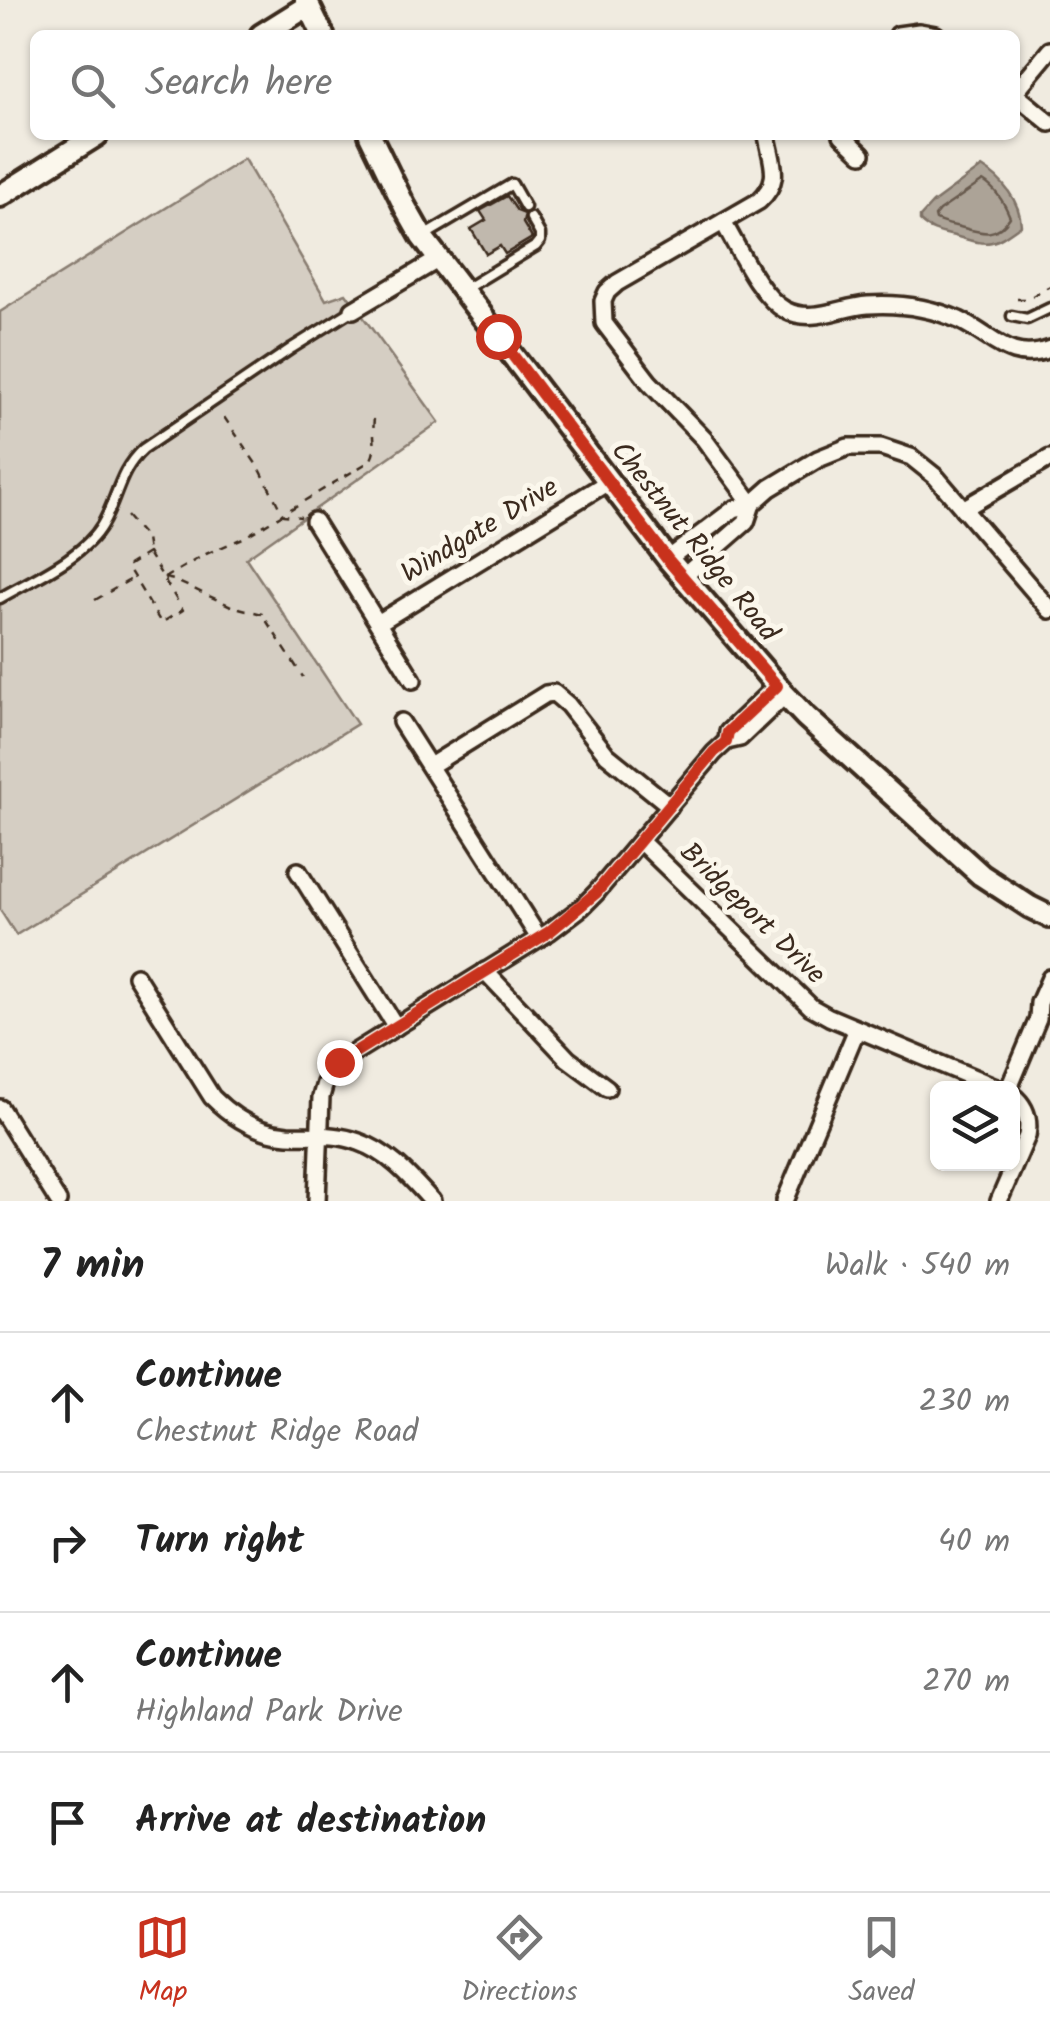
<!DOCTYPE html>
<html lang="en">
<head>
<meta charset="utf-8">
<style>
  body { margin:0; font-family:Kalam,sans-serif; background:#f6f6f6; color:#222 }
  .controls { position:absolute; right:30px; bottom:30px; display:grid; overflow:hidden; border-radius:15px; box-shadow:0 2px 8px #0004 }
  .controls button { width:90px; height:90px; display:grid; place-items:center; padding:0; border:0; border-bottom:2px solid #e0e0e0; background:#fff; color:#222; font:50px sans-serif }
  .stop { position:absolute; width:30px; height:30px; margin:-22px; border:8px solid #c8321e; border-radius:50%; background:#fff }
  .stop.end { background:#c8321e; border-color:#fff; box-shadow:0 2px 10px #0008 }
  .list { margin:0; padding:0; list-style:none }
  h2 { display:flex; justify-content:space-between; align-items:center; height:130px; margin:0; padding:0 40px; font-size:42px }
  h2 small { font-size:32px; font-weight:400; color:#767676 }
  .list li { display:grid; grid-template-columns:65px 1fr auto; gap:30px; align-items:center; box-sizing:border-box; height:140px; padding:0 40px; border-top:2px solid #e0e0e0 }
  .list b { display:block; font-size:38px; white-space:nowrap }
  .list p { margin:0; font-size:32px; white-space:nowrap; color:#767676 }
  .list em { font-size:32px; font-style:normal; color:#767676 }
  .icon { flex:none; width:55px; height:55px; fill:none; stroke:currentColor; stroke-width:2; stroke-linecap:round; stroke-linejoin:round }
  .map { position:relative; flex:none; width:1050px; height:1201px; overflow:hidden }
  .search { position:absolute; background:#fff; box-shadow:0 2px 8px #0004; left:30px; right:30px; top:30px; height:110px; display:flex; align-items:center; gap:25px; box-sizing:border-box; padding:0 35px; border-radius:15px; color:#767676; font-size:38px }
  .sheet { height:690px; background:#fff }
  nav { display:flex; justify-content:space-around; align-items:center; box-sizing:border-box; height:140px; border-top:2px solid #e0e0e0; background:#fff; font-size:28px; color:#767676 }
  nav a { display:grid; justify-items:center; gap:5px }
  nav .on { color:#c8321e }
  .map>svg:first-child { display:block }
</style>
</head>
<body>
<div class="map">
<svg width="1050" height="1201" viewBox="0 0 1050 1201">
  <rect width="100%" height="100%" fill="#f0ebe0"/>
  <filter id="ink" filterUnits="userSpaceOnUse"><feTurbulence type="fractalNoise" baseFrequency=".01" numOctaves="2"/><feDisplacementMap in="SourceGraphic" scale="20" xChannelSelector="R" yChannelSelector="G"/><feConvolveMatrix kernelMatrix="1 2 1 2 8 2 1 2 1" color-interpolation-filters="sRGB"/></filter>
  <g filter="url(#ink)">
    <path fill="#d5cec3" stroke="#887c70" stroke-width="2.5" d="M244 159 326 300 346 293 439 422 246 558 357 724 16 935 0 910V312Z"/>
    <path fill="#aca397" stroke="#7f7367" stroke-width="2.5" d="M982 167C1002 179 1020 201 1021 225 993 245 991 247 958 237 943 233 931 232 920 221V217L933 203Z"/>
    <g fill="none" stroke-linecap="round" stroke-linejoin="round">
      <path stroke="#685a4e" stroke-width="2.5" d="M983 181C996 189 1004 202 1010 217 996 239 981 233 960 227 951 225 944 224 936 220L935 216 939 211Z"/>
    </g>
    <path fill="#c0b8ad" stroke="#3b2a1e" stroke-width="2.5" d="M507 196 517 211 525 214 523 223 532 238 505 254 500 246 486 254 471 229 486 220 480 211Z"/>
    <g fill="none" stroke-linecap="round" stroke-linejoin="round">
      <defs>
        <g id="service">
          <path d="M422 237 512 184 525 207"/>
          <path d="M465 289 536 246 540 241V234L531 218"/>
          <path d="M1012 316 1027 319 1050 308"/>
          <path d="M0 598C31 580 84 557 102 525 118 498 118 472 143 449L292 348 353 310"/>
        </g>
        <g id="minor">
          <path d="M898 35 919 32 936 35"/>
          <path d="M1015 92 1050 50"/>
          <path d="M1015 94 1050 123"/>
          <path d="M842 135 862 154"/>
          <path d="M723 222C738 247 759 296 785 310 812 324 840 307 868 305 898 303 931 308 959 320 993 336 1009 364 1050 349"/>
          <path d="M353 310 439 259"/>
          <path d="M752 504 704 439 649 382 604 323 603 301 607 292 617 283 759 201C783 179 771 163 767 135"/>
          <path d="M963 509 1050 458"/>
          <path d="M314 521 413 680"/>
          <path d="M668 559 734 509 752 504 770 488 818 459 848 447H881L911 457 936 477 1050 610"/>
          <path d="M683 577 746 522 752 504"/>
          <path d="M378 623 608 482"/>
          <path d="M401 722 539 938"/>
          <path d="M727 741 728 732 777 685"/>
          <path d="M430 766 546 694 554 693 568 705 607 755 670 806"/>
          <path d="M640 841 811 1007 829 1017 998 1088"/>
          <path d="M298 871 396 1027"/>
          <path d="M485 971 568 1059 607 1088"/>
          <path d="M136 976 212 1097C233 1118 258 1133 288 1135 312 1136 336 1133 359 1142 390 1153 410 1177 432 1201"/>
          <path d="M1009 1088 1038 1019 1039 1003 1050 978"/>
          <path d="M0 1108 58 1201"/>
          <path d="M317 1201 321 1097 325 1083 339 1062 549 932 582 907 596 893 714 753 727 741 740 738 785 695"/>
          <path d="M785 1201 857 1029"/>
          <path d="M999 1201 1027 1136C1030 1119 1026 1106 1012 1095"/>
        </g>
        <g id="tertiary">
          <path d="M306 0 323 35"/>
          <path d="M261 35 309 5"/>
          <path d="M370 135 405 207 422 237 668 559 785 695 806 717 981 875 1030 907 1050 917"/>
          <path d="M0 196 97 135"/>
        </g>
      </defs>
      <use href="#service" stroke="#3b2a1e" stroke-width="15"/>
      <use href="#minor" stroke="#3b2a1e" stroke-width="22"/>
      <use href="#tertiary" stroke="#3b2a1e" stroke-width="28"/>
      <g stroke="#3b2a1e" stroke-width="2.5" stroke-dasharray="8 8" stroke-linecap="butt">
        <path d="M1017 299H1027L1050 286"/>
        <path d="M224 417 261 471 283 515 301 517"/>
        <path d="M126 516 146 539 148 552"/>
        <path d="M148 553 183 610 161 623 127 566Z"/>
        <path d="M164 578 206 554 243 538 370 461C380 446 369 428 376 412"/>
        <path d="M165 578 174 580 231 606 262 614 303 677"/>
        <path d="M95 600 133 578"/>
      </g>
      <use href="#service" stroke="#fbf7ec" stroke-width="8"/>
      <use href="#minor" stroke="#fbf7ec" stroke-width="15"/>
      <use href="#tertiary" stroke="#fbf7ec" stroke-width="20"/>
    </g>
  </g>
  <g fill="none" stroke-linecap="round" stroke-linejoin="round" filter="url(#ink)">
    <path stroke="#c8321e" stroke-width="12" d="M339 1062 549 932 596 893 714 752 726 742 728 732 777 686 668 560 498 336"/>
  </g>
  <g text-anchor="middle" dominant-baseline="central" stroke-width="10" stroke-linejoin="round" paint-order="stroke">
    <g font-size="28" fill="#3b2a1e" stroke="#fbf7ec">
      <text transform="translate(480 531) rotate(-31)">Windgate Drive</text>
      <text transform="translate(694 542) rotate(51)">Chestnut Ridge Road</text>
      <text transform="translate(752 914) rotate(44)">Bridgeport Drive</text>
    </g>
  </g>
</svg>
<div class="controls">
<button><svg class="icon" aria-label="layers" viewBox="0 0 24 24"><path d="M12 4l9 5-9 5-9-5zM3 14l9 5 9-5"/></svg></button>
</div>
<div class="stop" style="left:498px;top:336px"></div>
<div class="stop end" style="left:339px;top:1062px"></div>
<div class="search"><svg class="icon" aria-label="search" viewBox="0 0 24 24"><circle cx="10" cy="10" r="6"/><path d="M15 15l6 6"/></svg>Search here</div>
</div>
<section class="sheet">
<h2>7 min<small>Walk · 540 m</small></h2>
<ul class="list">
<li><svg class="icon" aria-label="ahead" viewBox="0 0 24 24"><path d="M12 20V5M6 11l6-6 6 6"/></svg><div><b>Continue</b><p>Chestnut Ridge Road</p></div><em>230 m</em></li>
<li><svg class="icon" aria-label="right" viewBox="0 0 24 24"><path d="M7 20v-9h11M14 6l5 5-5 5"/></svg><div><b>Turn right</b></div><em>40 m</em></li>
<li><svg class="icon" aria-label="ahead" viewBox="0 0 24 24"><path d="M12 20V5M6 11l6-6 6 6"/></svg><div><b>Continue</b><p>Highland Park Drive</p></div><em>270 m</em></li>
<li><svg class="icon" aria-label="arrive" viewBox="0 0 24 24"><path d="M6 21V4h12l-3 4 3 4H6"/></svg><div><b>Arrive at destination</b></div></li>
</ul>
</section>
<nav>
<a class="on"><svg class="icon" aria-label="map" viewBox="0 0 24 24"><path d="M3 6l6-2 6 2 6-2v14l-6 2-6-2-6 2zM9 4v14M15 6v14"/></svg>Map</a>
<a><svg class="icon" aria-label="directions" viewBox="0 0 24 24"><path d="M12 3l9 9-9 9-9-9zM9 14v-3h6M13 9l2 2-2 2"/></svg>Directions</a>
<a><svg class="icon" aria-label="saved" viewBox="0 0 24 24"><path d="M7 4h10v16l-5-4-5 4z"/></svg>Saved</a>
</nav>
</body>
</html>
